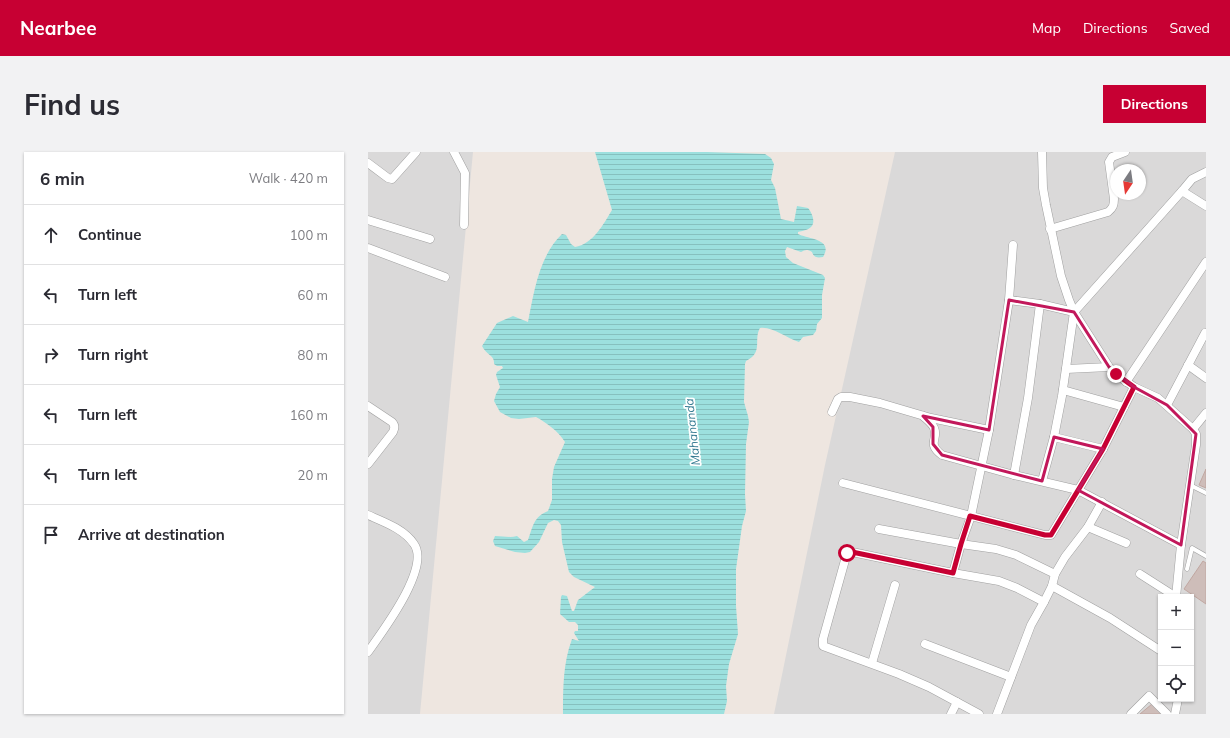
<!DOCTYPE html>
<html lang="en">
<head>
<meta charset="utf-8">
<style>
  body { margin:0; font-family:Mulish,sans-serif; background:#f2f2f3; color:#2b2b33 }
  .controls { position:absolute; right:12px; bottom:12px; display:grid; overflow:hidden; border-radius:0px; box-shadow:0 1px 3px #0004 }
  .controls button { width:36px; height:36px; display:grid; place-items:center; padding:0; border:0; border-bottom:1px solid #e1e1e2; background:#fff; color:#2b2b33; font:20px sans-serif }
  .compass { position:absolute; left:742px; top:12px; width:36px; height:36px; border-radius:50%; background:#fff; box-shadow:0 1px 3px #0004; rotate:193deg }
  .stop { position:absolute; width:12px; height:12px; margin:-9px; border:3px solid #c70033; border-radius:50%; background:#fff }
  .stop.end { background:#c70033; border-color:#fff; box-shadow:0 1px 4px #0008 }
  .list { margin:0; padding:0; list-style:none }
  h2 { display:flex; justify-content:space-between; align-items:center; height:52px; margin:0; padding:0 16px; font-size:17px }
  h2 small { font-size:13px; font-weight:400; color:#7c7c81 }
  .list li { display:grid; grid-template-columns:26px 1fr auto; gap:12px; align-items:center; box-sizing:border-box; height:60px; padding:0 16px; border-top:1px solid #e1e1e2 }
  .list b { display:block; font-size:15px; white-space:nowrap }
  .list em { font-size:13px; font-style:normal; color:#7c7c81 }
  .icon { flex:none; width:22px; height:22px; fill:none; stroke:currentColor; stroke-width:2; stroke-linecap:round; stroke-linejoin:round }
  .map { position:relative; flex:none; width:838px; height:562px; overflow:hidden; border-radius:0px }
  header { display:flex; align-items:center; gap:24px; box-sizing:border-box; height:56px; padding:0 20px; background:#c70033; color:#fff }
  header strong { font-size:19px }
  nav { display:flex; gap:22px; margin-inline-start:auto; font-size:14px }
  .intro { display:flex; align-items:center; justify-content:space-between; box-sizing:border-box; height:96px; padding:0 24px }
  h1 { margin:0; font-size:28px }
  .button { padding:10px 18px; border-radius:0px; background:#c70033; color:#fff; font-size:14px; font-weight:700 }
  main { display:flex; gap:24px; padding:0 24px }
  aside { flex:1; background:#fff; border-radius:0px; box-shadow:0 1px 3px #0004 }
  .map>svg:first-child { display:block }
</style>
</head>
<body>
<header>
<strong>Nearbee</strong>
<nav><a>Map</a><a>Directions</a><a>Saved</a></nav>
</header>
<div class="intro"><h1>Find us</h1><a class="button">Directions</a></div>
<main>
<aside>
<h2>6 min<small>Walk · 420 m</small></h2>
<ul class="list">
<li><svg class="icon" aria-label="ahead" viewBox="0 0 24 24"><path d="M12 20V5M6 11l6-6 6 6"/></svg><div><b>Continue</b></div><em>100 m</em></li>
<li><svg class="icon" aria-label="left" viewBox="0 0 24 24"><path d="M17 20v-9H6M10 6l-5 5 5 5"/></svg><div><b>Turn left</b></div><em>60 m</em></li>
<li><svg class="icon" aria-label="right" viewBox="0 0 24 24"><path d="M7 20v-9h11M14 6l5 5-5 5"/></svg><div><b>Turn right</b></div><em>80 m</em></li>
<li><svg class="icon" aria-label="left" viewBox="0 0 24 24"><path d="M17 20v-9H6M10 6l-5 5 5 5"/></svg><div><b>Turn left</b></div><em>160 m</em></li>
<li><svg class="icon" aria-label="left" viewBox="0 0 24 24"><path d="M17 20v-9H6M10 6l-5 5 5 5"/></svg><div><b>Turn left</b></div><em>20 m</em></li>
<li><svg class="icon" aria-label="arrive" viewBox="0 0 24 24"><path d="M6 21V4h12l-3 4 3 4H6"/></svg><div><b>Arrive at destination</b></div></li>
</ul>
</aside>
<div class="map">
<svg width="838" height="562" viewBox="0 0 838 562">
  <defs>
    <pattern id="water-rules" width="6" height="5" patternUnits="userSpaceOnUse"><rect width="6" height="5" fill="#9ce0de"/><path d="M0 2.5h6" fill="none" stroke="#86c0be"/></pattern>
  </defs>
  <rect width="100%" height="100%" fill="#eee6e0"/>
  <g fill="#dad9d9" fill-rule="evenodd">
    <path d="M0 0H105L52 562H0Z"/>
    <path d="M527 0H838V562H406L457 313ZM748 18H772V42H748ZM793 445H823V547H793Z"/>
  </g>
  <path fill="url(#water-rules)" d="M227 0H339L397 2 403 6 406 12 403 28 407 36 413 67 426 70 429 54 440 56C444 61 448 70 443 75 440 78 434 79 430 80V82C440 87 466 87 455 105 450 106 446 106 444 100 439 97 437 98 433 100L419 95 417 99 418 105 425 111 455 123 457 126 454 143V166L449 172 448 179 445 183 435 185 431 190C418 186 404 174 392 176 385 188 396 200 378 209L377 212 376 250 380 264 381 270 378 292 377 342 378 359 374 374 368 417V454L370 482 361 512 358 534 359 549 356 562H195C195 536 195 511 204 487L211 489 206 481 207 479H210V473L207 470H201L192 462 193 445 194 443 199 444 204 459H206L210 448 227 435 206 425 201 420 194 390 193 373 190 369 186 368 180 371 171 390 162 400 157 401 147 400 127 394 125 389 127 384C135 384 142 386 149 384L156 390 160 388C165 375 165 365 180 359L184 348V327L186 315 197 290C190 279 179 271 168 265L151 267 143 266 132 260 126 249 128 242 132 235 128 223 129 220 135 216 134 214H129L126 212C127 203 118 203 114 194L129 171 145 164 160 170C166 140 171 104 194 82L198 83 203 92 207 95C225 92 235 73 244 58Z"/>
  <g fill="#cebdb9" stroke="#c1a7a1">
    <path d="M838 317V336L831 333Z"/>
    <path d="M835 409 838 411V452L816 437Z"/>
    <path d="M784 552 793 562H772Z"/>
  </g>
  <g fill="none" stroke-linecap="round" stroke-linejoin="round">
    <defs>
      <g id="lane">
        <path d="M822 333 838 341"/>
        <path d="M819 417 824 396 838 404"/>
      </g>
      <g id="street">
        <path d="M86 0 97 21 96 73"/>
        <path d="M674 0 675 36 678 53 693 124 701 148 706 160 741 215 748 222 766 235 790 246 825 277 828 282V293L813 393 808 445"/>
        <path d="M0 11 20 26 24 27 48 0"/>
        <path d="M814 39 824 27 838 20"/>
        <path d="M0 68 62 87"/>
        <path d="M682 77 740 60C745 56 746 53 746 47L741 10 744 5 757 0"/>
        <path d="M0 96 77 125"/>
        <path d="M641 148 672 152 706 160 694 244 686 285 674 329"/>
        <path d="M706 160 814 39 838 54"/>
        <path d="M820 213 838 226"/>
        <path d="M698 217 741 215"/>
        <path d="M758 230 838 110"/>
        <path d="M695 238 756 255"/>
        <path d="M799 253 837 181"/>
        <path d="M0 254 24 270C27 273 27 276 25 280L0 312"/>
        <path d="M464 260 470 247 473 245H482L512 251 563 266 621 278"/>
        <path d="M555 264C558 267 564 271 566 276 571 287 558 291 574 303L646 323 710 338 813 393"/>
        <path d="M825 277 838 261"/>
        <path d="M686 285 735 297"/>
        <path d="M646 323 660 246 672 152"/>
        <path d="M475 331 677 383H683L735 297 766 235"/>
        <path d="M0 363C16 370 36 377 46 392 63 416 14 480 0 500"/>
        <path d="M720 375 758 391"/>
        <path d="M511 377 593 392 628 397 648 403 687 422"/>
        <path d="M585 421 593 392 603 364 621 278 641 148 645 93"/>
        <path d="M772 422 808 445"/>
        <path d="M684 434 742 466 793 499"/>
        <path d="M557 492 643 525"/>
        <path d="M504 511 527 433"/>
        <path d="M583 562 589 550"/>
        <path d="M611 562 561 535 531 522 455 494V487L479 401 484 400 585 421 631 429 649 436 676 450"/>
        <path d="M629 562 663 473 676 450 684 434 687 422 697 405 720 375 734 350"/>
        <path d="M763 562 781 544 799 562"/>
        <path d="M807 562 810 547"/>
      </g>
    </defs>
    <use href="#lane" stroke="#a0a0a0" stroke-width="5"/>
    <use href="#street" stroke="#a0a0a0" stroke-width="9"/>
    <use href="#lane" stroke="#fff" stroke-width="4"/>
    <use href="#street" stroke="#fff" stroke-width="8"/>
  </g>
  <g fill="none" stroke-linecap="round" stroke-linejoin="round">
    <path stroke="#c70033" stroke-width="5" d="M479 401 484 400 585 421 593 392 602 364 677 383H683L735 297 766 235 748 222"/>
  </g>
  <path fill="none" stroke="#c2185b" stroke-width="3" stroke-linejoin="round" d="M641 148 706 160 741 215 766 235 799 253 828 282 813 393 710 338 735 297 686 285 674 329 574 303 565 292V275L555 264 621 278Z"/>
  <g text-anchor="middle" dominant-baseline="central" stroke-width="3.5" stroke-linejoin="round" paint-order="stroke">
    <g font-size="12" font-style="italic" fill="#377c93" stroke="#fff">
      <text transform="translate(324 280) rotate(-96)">Mahananda</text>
    </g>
  </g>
</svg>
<div class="controls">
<button>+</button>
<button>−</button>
<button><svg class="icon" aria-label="locate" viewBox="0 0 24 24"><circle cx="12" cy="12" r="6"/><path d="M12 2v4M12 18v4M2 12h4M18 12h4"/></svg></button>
</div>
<svg class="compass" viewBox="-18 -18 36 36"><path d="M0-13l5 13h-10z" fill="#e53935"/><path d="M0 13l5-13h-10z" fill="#7c7c81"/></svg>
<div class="stop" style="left:479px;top:401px"></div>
<div class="stop end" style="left:748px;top:222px"></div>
</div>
</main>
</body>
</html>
